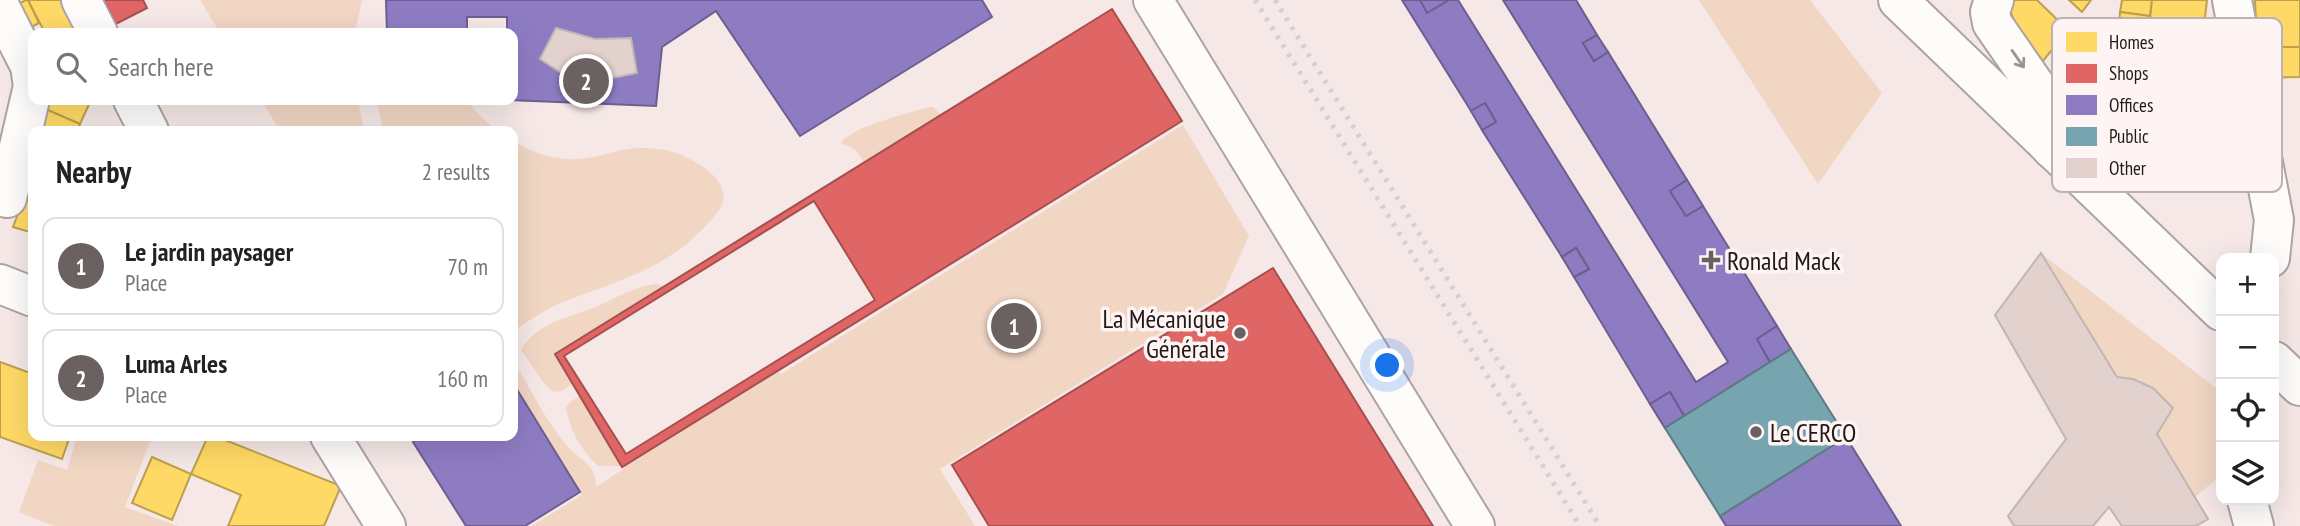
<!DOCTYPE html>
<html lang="en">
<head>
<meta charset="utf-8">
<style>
  body { margin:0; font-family:"PT Sans Narrow",sans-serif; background:#f2f2f2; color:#222 }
  .controls { position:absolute; right:21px; bottom:21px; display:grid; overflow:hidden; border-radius:14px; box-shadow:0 7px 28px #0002 }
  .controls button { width:63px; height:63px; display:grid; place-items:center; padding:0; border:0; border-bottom:2px solid #e0e0e0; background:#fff; color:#222; font:35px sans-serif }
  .you { position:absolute; left:1388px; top:366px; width:24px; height:24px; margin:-18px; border:5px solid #fff; border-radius:50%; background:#1a73e8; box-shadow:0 0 0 10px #1a73e833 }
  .badge { display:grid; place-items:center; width:46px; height:46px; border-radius:50%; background:#6c6161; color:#fff; font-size:23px; font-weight:700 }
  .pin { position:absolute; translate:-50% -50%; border:4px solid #fff; box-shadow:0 2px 7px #0006 }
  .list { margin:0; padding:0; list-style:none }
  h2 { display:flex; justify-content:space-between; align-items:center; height:91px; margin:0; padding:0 28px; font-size:30px }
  h2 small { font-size:23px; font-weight:400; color:#767676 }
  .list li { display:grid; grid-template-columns:46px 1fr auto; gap:21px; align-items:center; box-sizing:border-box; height:98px; margin:0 14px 14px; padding:0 14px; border:2px solid #e0e0e0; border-radius:14px }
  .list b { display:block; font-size:26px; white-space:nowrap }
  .list p { margin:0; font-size:23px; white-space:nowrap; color:#767676 }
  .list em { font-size:23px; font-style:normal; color:#767676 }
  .icon { flex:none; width:38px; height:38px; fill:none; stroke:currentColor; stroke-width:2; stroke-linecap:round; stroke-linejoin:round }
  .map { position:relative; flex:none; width:2300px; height:526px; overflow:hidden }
  .search { position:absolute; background:#fff; box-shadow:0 7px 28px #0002; left:28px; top:28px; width:490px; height:77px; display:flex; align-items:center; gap:18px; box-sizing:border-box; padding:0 24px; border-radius:14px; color:#767676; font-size:26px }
  .panel { position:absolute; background:#fff; box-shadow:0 7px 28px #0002; left:28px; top:126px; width:490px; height:315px; border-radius:14px }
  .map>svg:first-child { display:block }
</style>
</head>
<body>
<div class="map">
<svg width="2300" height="526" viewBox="0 0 2300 526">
  <rect width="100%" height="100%" fill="#f5e8e6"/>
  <g fill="#f1d6c4">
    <path d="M200 0H362L355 33H220Z"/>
    <path d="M1699 0H1810L1882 93 1818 184Z"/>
    <path d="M261 100H358L364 131H280Z"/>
    <path d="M377 100H468L475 111 497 131H383Z"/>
    <path d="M930 107H934L940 115 864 163 856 150 841 143C853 126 909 113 930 107Z"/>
    <path d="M1183 125 1249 236 1223 294 940 469 975 526H532L582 495 513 383V365L520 372C535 397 549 426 569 448 583 464 596 463 596 487L625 468 624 466H598C581 450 570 431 566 408L570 402 580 396 624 466 778 371 781 374 797 364Z"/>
    <path d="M513 141C530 151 548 158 568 159 591 161 613 150 636 148 648 148 661 148 673 152 697 160 740 184 717 213 674 266 629 277 568 300 549 307 530 320 513 331Z"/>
    <path d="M2041 253 2221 392 2219 477 2195 497 2157 434 2173 407C2155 391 2142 381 2117 377Z"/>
    <path d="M657 284 664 286 555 354 572 384 562 391 554 392 546 386 521 350C536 323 570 317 596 307 616 298 635 286 657 284Z"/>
    <path d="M77 436H152L125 507 178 526H54L19 512 38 460 67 470Z"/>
  </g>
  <g fill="#ffd966" stroke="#bd9f4f" stroke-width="2">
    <path d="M26 0H28L39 23 28 29 16 5Z"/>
    <path d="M28 0H64L81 33H45Z"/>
    <path d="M2006 0H2037L2068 30 2043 61 2018 30Z"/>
    <path d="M2069 0H2091L2082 12Z"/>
    <path d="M2122 0H2152L2150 16 2120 12Z"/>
    <path d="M2152 0H2207L2202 43 2148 38Z"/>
    <path d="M2255 0H2300V47H2257Z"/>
    <path d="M2120 12 2150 16 2148 38 2118 35Z"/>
    <path d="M2257 47H2300V77L2258 78Z"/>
    <path d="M47 100H91L80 124 43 108Z"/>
    <path d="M43 108 80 124 77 131H33Z"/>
    <path d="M33 174V233L13 227Z"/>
    <path d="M0 362 33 374V436H70L62 459 0 437Z"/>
    <path d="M208 436H215L341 486 324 526H228L241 495 191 474Z"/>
    <path d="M152 457 191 474 172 520 132 503Z"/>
  </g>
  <g fill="#e06666" stroke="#a74f4f" stroke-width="2" fill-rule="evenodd">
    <path d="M104 0H143L147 8 116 24Z"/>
    <path d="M514 0H714L680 25 639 38 595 39 553 27Z"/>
    <path d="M1112 9 1182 121 622 467 555 354ZM814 201 875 300 626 454 564 356Z"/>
    <path d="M1273 268 1433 526H989L952 465Z"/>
  </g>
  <g fill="#8e7cc3" stroke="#6e5e90" stroke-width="2">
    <path d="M386 0H982L992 17 800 136 716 11 662 47 656 106 507 100H513V33H507V17H467V33H387Z"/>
    <path d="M1402 0H1458L1696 382 1728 362 1503 0H1576L1597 35 1583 43 1594 61 1608 52 1687 180 1670 191 1686 216 1703 206 1777 326 1757 339 1770 362 1684 416 1670 392 1650 404 1574 277 1589 269 1576 248 1562 257 1482 130 1496 122 1485 103 1471 111Z"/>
    <path d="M1420 0H1449L1427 13Z"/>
    <path d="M1597 35 1608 52 1594 61 1583 43Z"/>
    <path d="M1485 103 1496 122 1482 130 1471 111Z"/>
    <path d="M1687 180 1703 206 1686 216 1670 191Z"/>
    <path d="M1576 248 1589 269 1574 277 1562 257Z"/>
    <path d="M1777 326 1791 349 1770 362 1757 339Z"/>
    <path d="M513 383 580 492 525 526H466L413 442 422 436H513Z"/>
    <path d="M1670 392 1684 416 1665 428 1650 404Z"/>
    <path d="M1846 437 1901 526H1726L1720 516Z"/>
  </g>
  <path fill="#76a5af" stroke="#5d7b82" stroke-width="2" d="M1791 349 1846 437 1720 516 1665 428Z"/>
  <g fill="#e2d1cd" stroke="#c0b6b4" stroke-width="2">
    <path d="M556 28 595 39 631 38 637 73 612 78H589L560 72 540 59Z"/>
    <path d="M2041 253 2117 377 2133 379 2153 388 2173 408 2157 434 2208 519 2196 526H2122L2109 507 2093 526H2014L2008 516 2066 439 1995 315Z"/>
  </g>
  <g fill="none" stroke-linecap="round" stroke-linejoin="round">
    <defs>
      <g id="minor">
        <path d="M81 0 98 33"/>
        <path d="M1153 0 1475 526"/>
        <path d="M1994 0 1990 12 1992 23 2055 114 2056 126 2052 149"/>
        <path d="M2232 0 2274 220 2270 258"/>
        <path d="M0 7 30 66 33 86 7 198"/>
        <path d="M133 100 149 131"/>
        <path d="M0 284 33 297"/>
        <path d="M330 436 386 526"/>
        <path d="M2247 500 2254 526"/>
      </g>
      <g id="major">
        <path d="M1898 0 2221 311"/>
        <path d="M2274 361 2300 386"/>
      </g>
    </defs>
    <use href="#minor" stroke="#aea3a2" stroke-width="42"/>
    <use href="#major" stroke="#aea3a2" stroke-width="42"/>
    <use href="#minor" stroke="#fefcfb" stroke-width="38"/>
    <use href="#major" stroke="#fefcfb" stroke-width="38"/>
    <g stroke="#d4d0cf" stroke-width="5" stroke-dasharray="3.5 7" stroke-linecap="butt">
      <path d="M1255 0 1580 526"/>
      <path d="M1275 0 1600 526"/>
    </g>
  </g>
  <defs><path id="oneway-shaft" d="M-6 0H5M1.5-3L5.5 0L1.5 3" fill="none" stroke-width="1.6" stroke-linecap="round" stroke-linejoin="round" transform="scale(1.75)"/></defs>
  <use stroke="#9b9695" href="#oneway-shaft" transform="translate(2018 59) rotate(55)"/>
  <g fill="#6c6161" stroke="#fef4f3" stroke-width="2.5">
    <path d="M1707.5 249.5h7v7h7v7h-7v7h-7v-7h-7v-7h7z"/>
    <circle cx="1240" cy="333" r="7"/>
    <circle cx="1756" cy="432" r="7"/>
  </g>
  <g text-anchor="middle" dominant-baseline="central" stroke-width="7" stroke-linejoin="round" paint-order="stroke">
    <g font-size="26" fill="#221919" stroke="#fef4f3" text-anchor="start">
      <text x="1727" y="260">Ronald Mack</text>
      <text x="1226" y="318" text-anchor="end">La Mécanique<tspan x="1226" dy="30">Générale</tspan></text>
      <text x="1770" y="432">Le CERCO</text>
    </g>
  </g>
  <rect x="2052" y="18" width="230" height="174" rx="10" fill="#fef4f3" stroke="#bcb2b2" stroke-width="2"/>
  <rect x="2066" y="32" width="31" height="20" fill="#ffd966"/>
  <rect x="2066" y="64" width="31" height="19" fill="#e06666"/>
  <rect x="2066" y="95" width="31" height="20" fill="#8e7cc3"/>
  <rect x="2066" y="127" width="31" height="19" fill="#76a5af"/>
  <rect x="2066" y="158" width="31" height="20" fill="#e2d1cd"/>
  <g font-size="19" fill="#221919">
    <text x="2109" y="49">Homes</text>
    <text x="2109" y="80">Shops</text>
    <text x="2109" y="112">Offices</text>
    <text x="2109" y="143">Public</text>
    <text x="2109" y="175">Other</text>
  </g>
</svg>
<div class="controls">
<button>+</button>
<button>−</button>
<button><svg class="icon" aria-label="locate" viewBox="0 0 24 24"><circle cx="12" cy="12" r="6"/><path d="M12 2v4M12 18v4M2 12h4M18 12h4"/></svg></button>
<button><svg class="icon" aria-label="layers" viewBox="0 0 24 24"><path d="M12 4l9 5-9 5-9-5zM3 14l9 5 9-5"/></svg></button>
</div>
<div class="you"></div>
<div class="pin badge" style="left:1014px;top:326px">1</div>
<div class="pin badge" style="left:586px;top:81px">2</div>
<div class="search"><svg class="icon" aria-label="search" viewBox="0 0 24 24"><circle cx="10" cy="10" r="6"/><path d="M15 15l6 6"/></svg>Search here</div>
<section class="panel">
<h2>Nearby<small>2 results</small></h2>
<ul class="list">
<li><span class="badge">1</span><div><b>Le jardin paysager</b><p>Place</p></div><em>70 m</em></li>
<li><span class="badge">2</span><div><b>Luma Arles</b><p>Place</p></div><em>160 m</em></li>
</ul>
</section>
</div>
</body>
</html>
